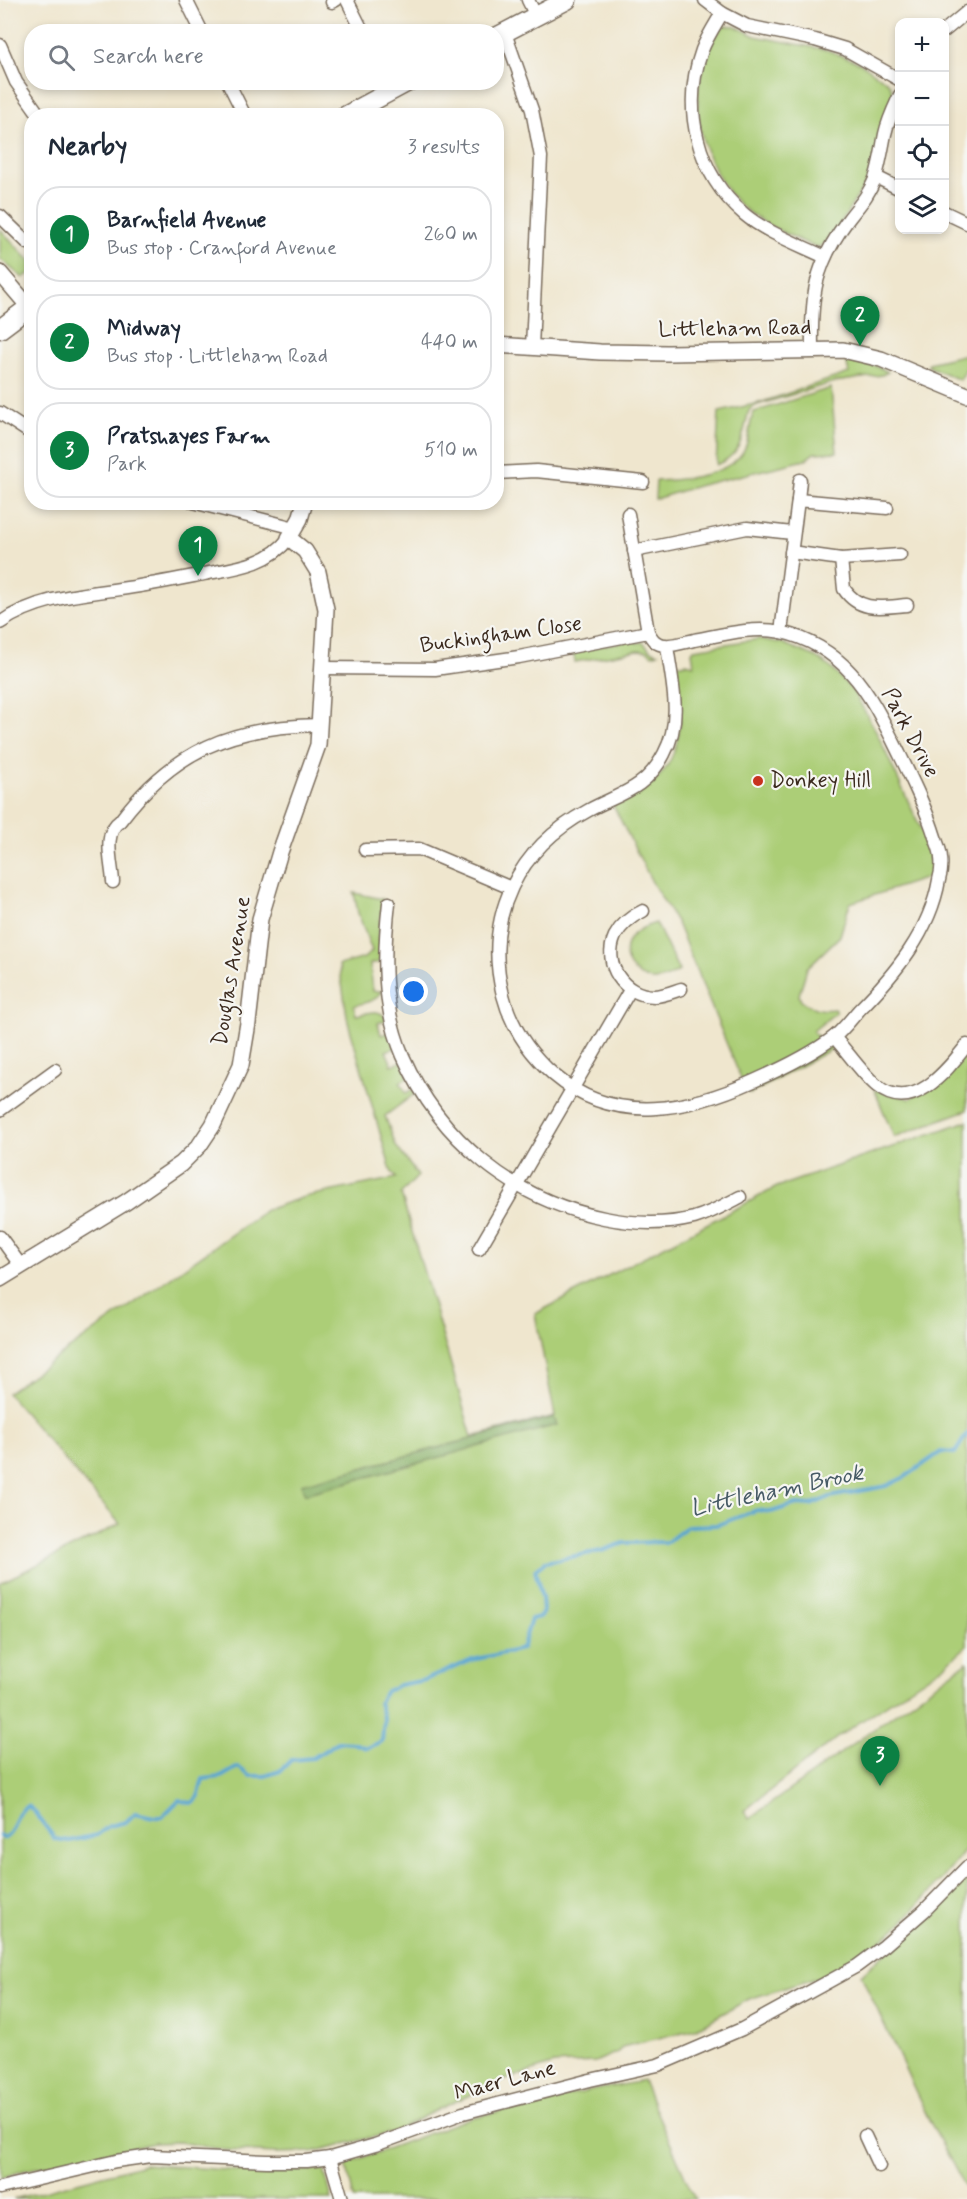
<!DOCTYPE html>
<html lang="en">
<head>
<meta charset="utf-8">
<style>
  body { margin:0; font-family:Mynerve,sans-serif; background:#f2f2f3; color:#1f2937 }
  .controls { position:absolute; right:18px; top:18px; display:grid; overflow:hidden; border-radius:12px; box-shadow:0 3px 9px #0003 }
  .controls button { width:54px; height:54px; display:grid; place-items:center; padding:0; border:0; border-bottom:2px solid #e0e1e3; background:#fff; color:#1f2937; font:30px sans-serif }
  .you { position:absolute; left:414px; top:992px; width:21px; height:21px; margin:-15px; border:4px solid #fff; border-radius:50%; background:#1a73e8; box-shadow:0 0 0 9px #1a73e833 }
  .badge { display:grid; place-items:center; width:39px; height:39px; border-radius:50%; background:#0b8043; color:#fff; font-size:20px; font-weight:700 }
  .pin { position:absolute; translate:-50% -50px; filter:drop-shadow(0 2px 3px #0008) }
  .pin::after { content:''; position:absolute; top:32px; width:21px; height:18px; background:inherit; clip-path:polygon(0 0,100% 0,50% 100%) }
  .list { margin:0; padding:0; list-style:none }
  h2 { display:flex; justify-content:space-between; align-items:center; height:78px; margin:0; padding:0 24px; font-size:26px }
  h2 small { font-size:20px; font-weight:400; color:#747a83 }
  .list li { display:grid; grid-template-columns:39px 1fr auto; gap:18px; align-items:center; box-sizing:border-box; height:96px; margin:0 12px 12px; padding:0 12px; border:2px solid #e0e1e3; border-radius:24px }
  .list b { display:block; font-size:22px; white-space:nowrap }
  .list p { margin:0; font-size:20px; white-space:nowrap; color:#747a83 }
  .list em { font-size:20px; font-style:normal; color:#747a83 }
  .icon { flex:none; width:33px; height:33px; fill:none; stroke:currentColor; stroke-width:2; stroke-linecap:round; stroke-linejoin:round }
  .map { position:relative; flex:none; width:967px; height:2199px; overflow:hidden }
  .search { position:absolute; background:#fff; box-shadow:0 3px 9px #0003; left:24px; top:24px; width:480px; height:66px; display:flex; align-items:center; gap:15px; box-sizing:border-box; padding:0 21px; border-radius:24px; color:#747a83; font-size:22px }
  .panel { position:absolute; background:#fff; box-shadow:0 3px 9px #0003; left:24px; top:108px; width:480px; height:402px; border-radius:24px }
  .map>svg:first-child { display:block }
</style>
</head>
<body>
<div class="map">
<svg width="967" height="2199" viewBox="0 0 967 2199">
  <rect width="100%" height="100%" fill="#f6f6f2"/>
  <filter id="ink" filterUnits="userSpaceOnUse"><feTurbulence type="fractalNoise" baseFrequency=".0167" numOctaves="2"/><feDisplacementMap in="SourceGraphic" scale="12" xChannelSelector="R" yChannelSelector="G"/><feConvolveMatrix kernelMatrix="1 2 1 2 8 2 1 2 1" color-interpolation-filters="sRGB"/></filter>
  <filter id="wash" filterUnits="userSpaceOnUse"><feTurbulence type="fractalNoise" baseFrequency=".008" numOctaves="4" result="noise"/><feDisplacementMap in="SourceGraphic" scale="24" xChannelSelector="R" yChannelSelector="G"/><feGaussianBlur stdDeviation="1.35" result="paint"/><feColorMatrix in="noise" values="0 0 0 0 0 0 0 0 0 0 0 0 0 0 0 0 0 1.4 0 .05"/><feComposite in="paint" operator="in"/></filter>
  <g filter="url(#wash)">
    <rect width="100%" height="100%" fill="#efe6ce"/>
    <g fill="#acce77" stroke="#747c4a" stroke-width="1.5">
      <path d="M724 26H735L755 36 827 50 860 63 889 83 894 94 884 117 874 170 832 237 819 247 812 246C787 234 756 222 736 201 718 181 703 150 699 122 695 93 701 47 724 26Z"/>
      <path d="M0 229 31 262V272L23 278 0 259Z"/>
      <path d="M967 354V367L960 380 928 366 929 363Z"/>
      <path d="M846 360 876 366 888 372 882 375 835 382 757 405 750 409 748 413C743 437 741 455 716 465L719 412 759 403 849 373Z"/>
      <path d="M831 388 837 452 814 453 805 460 701 485 655 499 656 481C683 480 733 475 745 448 750 436 749 423 754 412Z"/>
      <path d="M636 639 637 643 643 642 650 650 658 653 652 655 647 651 638 650 575 662 573 651Z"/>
      <path d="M759 639 782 643 816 657 831 668 853 691 875 729 932 853 933 876 850 903 840 936 807 968 799 995 801 1001C812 1008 821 1011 834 1009L836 1012 813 1031 820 1040 835 1047 750 1094 742 1081 677 923 653 884 612 803C623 798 636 795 646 788 687 759 683 708 676 665L686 663 694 665 692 652 694 649Z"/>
      <path d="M354 893 383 899 378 939 380 940V962L370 964 373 991H381C378 1002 364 1002 354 1006L356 1015C369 1013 380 1007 387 1020L378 1023 381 1035 391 1032 396 1048 386 1051 392 1065 402 1061 409 1077 400 1082 406 1093 415 1088 417 1092 385 1116 396 1146 418 1176 401 1194 472 1437 555 1416 535 1314 777 1187 967 1121V1646L944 1666 839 1736 744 1811 749 1819 967 1662V1848L948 1872 902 1923 871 1949 839 1971 749 1999 695 2029 622 2047 618 2052 595 2062 554 2064 502 2081 438 2109 394 2132 311 2152 275 2153 225 2150 179 2142 154 2143 84 2159 25 2170 0 2178V1583L120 1524 7 1393 266 1210 304 1197 396 1178 391 1171 348 1022 339 965 364 958 372 951 358 913Z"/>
      <path d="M656 923 679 971C672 975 666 979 658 980 633 982 613 951 635 933 641 928 649 925 656 923Z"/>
      <path d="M967 1052V1110L894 1137 874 1089 910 1099Z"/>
      <path d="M967 1876V2191L929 2120 861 1975Z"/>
      <path d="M643 2081 695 2199H354L346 2164 470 2118 594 2090Z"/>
      <path d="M144 2164 254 2172 324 2170 332 2199H14Z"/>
    </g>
    <path fill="#89b168" stroke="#626e43" stroke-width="1.5" d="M554 1417 557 1425 305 1494 301 1484Z"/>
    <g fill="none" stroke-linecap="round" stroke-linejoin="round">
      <path stroke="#58a5d1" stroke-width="4" d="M0 1836 5 1838C18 1829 13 1812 28 1806L33 1810 55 1839 69 1841 97 1835 109 1826 126 1822 135 1813 154 1817H162L179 1800 190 1803 194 1802 199 1794 203 1779 221 1777 238 1767 250 1776H265L280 1771 291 1760 313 1758 338 1742 353 1743 367 1748 382 1741 384 1721 379 1702 386 1691 399 1685 425 1680 472 1660 522 1649 531 1619 539 1617 543 1612 542 1598 535 1570 545 1562 601 1551 624 1543 667 1542 688 1526 717 1525 757 1510 771 1512 797 1504 811 1505 830 1497 886 1486 905 1477 941 1452 955 1453 967 1434"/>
    </g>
  </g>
  <g filter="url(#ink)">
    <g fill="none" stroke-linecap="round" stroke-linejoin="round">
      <defs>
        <g id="minor">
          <path d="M186 0 202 32"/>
          <path d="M347 0 363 32"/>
          <path d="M528 0 536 16"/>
          <path d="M705 0 722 13 747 26 815 40 845 49 900 80"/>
          <path d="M332 2 336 0"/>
          <path d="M722 13C715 25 707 37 702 50 681 108 697 174 744 214 765 232 800 245 825 257"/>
          <path d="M944 31 967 12"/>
          <path d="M505 33 532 110 541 157 532 347"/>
          <path d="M0 45 16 82 40 116"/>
          <path d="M228 82 245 116"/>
          <path d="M876 177 900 189"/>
          <path d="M944 212 967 223"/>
          <path d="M0 216 28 243"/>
          <path d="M812 350C811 296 814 266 847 221 859 205 867 198 875 179 880 164 882 149 885 134 888 120 894 108 900 95"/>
          <path d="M0 413 32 434"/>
          <path d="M496 473 536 471 643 482"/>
          <path d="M798 500 800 480"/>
          <path d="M193 502 295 528"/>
          <path d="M628 514 648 632C652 639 656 645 665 645 673 646 685 642 694 640 721 635 753 626 781 632 808 638 833 653 851 673 872 696 886 727 900 755 913 782 926 808 935 837 937 843 941 851 941 858 942 865 941 873 939 880 930 932 895 974 859 1010 851 1019 843 1030 834 1037 812 1054 781 1069 756 1080 690 1110 615 1127 554 1075 530 1054 511 1026 503 995 483 916 518 848 589 810 621 793 646 789 664 754 683 719 672 683 667 646"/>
          <path d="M634 551 747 528 792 533"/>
          <path d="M791 552 841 559 900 555"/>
          <path d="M841 559 844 589C860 613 883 607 907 605"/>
          <path d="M0 623C36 597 85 594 127 588 153 584 178 579 204 574 235 568 269 565 289 538"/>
          <path d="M781 632 798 500 887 508"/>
          <path d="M323 668 435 669 519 657 648 632"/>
          <path d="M365 850 419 849 511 888"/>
          <path d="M113 882C112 862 102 833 120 821 173 750 233 726 320 725"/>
          <path d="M389 903C383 955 382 1007 403 1056 440 1140 514 1200 604 1218 633 1224 665 1225 694 1218 711 1213 725 1205 740 1197"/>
          <path d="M643 911C632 916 621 925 615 936 602 964 624 996 654 996 663 996 672 992 681 989"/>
          <path d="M834 1037C846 1050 864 1076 877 1086 913 1115 947 1070 967 1045"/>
          <path d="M0 1110 55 1070"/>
          <path d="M0 1237 21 1266"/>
          <path d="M479 1249 630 990"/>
          <path d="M865 2136 879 2166"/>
          <path d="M330 2158 342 2199"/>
          <path d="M0 2188 116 2161 151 2156 267 2161H307L330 2158 375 2145 463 2113 590 2080 658 2065 742 2029 857 1966 884 1946 924 1911 967 1867"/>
        </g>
        <g id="tertiary">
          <path d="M0 273 29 307"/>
          <path d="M496 345 600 352 668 353 843 350 881 359 967 395"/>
          <path d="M0 1279 126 1202 181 1164 199 1146 213 1125 241 1065 248 1023 260 919 280 852 318 745 326 609 318 572 305 551 289 538 300 519 305 502"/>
        </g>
        <g id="secondary">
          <path d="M496 37 567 0"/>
          <path d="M345 116 408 82"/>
          <path d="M0 329 32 305"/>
        </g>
      </defs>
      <use href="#minor" stroke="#7a6c5c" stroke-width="15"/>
      <use href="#tertiary" stroke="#7a6c5c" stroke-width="18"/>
      <use href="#secondary" stroke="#7a6c5c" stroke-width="21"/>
      <use href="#minor" stroke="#fff" stroke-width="12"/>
      <use href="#tertiary" stroke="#fff" stroke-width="15"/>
      <use href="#secondary" stroke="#fff" stroke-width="18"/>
    </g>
  </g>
  <circle fill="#c8321e" stroke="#f6f6f2" stroke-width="2" cx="758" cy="781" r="6"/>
  <g text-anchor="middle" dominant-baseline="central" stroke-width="4.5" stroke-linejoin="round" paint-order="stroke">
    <g font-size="22" fill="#3b2a1e" stroke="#f6f6f2">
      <text transform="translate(735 329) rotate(-1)">Littleham Road</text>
      <text transform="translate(501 635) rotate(-8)">Buckingham Close</text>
      <text transform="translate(910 733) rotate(62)">Park Drive</text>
      <text transform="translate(232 971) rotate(-81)">Douglas Avenue</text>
      <text transform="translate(505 2081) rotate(-15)">Maer Lane</text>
    </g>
    <g font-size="22" fill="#3b2a1e" stroke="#f6f6f2" text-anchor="start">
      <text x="770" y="781">Donkey Hill</text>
    </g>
    <g font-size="24" font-style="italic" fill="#475b66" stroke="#f6f6f2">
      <text transform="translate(777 1491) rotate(-12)">Littleham Brook</text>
    </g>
  </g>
</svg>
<div class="controls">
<button>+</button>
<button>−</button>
<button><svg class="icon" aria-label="locate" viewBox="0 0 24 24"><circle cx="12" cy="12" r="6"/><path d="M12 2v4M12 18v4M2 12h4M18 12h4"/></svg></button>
<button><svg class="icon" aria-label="layers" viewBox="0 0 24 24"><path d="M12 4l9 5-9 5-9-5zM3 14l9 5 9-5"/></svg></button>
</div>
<div class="you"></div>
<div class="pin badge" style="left:198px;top:576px">1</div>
<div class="pin badge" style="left:860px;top:346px">2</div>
<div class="pin badge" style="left:880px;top:1786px">3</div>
<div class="search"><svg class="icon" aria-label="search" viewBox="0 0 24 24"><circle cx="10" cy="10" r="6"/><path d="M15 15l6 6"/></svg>Search here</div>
<section class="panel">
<h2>Nearby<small>3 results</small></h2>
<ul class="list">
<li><span class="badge">1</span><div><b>Barnfield Avenue</b><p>Bus stop · Cranford Avenue</p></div><em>260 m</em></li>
<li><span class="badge">2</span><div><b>Midway</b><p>Bus stop · Littleham Road</p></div><em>440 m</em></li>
<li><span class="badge">3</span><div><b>Pratshayes Farm</b><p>Park</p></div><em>510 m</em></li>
</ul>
</section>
</div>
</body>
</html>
